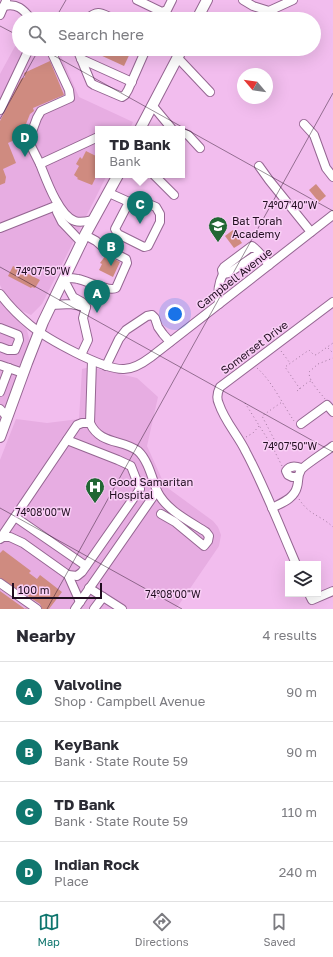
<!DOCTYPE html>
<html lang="en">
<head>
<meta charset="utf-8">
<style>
  body { margin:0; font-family:"Golos Text",sans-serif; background:#f7f7f7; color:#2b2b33 }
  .controls { position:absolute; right:12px; bottom:12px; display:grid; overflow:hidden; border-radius:0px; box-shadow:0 4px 16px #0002 }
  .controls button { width:36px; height:36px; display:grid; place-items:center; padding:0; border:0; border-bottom:1px solid #e1e1e2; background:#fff; color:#2b2b33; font:20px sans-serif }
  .compass { position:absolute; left:237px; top:68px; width:36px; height:36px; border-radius:50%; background:#fff; box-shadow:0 4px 16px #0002; rotate:299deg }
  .scale { position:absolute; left:12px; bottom:10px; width:90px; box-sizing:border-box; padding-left:4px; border:2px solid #210e20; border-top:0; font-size:11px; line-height:14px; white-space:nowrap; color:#210e20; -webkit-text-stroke:3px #f9cff6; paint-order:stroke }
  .you { position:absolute; left:175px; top:314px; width:14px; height:14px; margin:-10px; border:3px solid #fff; border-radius:50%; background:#1a73e8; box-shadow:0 0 0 6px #1a73e833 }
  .badge { display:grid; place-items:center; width:26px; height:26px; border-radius:50%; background:#0f766e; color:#fff; font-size:13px; font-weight:700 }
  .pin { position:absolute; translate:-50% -33px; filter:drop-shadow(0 1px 2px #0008) }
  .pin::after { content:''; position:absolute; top:21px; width:14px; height:12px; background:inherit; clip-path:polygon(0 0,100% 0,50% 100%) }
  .popup { position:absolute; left:95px; top:126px; width:90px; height:52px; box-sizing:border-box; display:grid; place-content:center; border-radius:0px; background:#fff; filter:drop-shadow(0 1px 3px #0005); font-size:13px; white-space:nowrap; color:#7c7c81 }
  .popup b { font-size:15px; color:#2b2b33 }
  .popup::after { content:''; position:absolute; left:50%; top:100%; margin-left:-8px; border:8px solid transparent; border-top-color:#fff }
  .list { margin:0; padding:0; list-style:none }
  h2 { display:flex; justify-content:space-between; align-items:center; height:52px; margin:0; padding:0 16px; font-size:17px }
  h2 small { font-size:13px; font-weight:400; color:#7c7c81 }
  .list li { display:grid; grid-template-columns:26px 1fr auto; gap:12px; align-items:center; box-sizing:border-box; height:60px; padding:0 16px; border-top:1px solid #e1e1e2 }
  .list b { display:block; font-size:15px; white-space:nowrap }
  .list p { margin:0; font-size:13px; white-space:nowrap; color:#7c7c81 }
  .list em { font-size:13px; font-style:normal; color:#7c7c81 }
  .icon { flex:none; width:22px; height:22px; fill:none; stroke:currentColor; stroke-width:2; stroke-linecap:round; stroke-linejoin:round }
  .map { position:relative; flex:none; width:333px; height:609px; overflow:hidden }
  .search { position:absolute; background:#fff; box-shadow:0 4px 16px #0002; left:12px; right:12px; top:12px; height:44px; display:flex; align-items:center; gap:10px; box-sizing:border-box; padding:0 14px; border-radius:22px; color:#7c7c81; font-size:15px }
  .sheet { height:292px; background:#fff }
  nav { display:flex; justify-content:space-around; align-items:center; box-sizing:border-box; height:56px; border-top:1px solid #e1e1e2; background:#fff; font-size:11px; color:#7c7c81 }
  nav a { display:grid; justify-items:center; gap:2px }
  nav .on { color:#0f766e }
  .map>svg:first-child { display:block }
</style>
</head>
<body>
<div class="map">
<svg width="333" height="609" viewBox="0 0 333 609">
  <rect width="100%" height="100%" fill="#f2bdee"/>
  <g fill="#e7ade2">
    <path d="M19 39V49H58L79 97 133 122 130 129H98V175H107L42 304 31 315 20 310 3 291 0 285V74Z"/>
    <path d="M0 302 27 330 31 346 0 420Z"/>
    <path d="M90 367 137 378 158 397 147 446 165 486 213 521 218 527 221 535 219 546 176 609H0V460L16 419 47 423 79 419 82 369Z"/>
  </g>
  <g fill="#cf8b80">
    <path d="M87 49H132L124 66Z"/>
    <path d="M50 61 64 95 33 108 34 111 30 114 24 129 25 135 8 143 16 163 3 169 6 177 5 183 0 185V121L21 79 25 77 24 73Z"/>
    <path d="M86 151 98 157V173L92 185 77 179 78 178 74 175 79 166 76 164 80 157 82 159Z"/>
    <path d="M316 184 326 196 319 202 309 190Z"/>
    <path d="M233 230 242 243 234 248 225 236Z"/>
    <path d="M106 255 120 262 113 277 99 270 102 264 100 263Z"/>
    <path d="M13 266 40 280 35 288 32 287 31 288 8 276Z"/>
    <path d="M3 550 31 571 29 573 37 579 40 575 62 592 49 609H42L40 604 0 578V553Z"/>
    <path d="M0 591 25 609 26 608 27 609H0Z"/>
  </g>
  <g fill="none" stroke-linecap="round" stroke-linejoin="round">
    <defs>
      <g id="minor">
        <path d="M137 0 162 12 167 10 172 0"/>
        <path d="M243 0 253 6 269 11 293 0"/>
        <path d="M4 6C17 3 23 9 31 19"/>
        <path d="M0 15 6 1"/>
        <path d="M87 19C98 9 101 13 114 19"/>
        <path d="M50 49 69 90 70 98 41 111 37 118 30 137V144L40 164 98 137"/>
        <path d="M77 49 91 83 94 85 122 97 125 95 128 90 146 49"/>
        <path d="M177 57 210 92"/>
        <path d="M81 59 132 82"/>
        <path d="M152 105 172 129"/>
        <path d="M0 110 29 49"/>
        <path d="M304 124 314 135 326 168 333 177"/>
        <path d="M182 133 188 135 200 148"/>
        <path d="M40 164C46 179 59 216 75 221 81 223 88 221 93 220"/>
        <path d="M259 166 269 180 311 232"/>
        <path d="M154 175 174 195"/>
        <path d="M109 193 129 202 139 200 156 207 160 214V222L148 246 144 247 118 234 115 229 129 202"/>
        <path d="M58 205 57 212 62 222 82 243"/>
        <path d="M0 228 58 205"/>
        <path d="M259 253 229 273 223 274 222 270 224 267 252 246C259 251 264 258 269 265"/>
        <path d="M65 278C69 278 74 278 78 279 88 281 109 292 116 288L127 263 126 259 104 248 96 241 85 235"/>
        <path d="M0 294C9 306 19 316 30 325 47 339 103 370 124 369 134 369 143 363 151 357L333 215"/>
        <path d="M219 304C217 292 218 284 223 274"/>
        <path d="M51 305 71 304 86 307 82 302 73 297 64 280"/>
        <path d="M0 328 18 335 19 340 15 350H8L0 347"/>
        <path d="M81 355 88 340 83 318 86 307"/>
        <path d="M0 365 23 373"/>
        <path d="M106 366 119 339 126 330 147 316 152 315 155 318 158 327 163 334 170 342"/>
        <path d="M0 392 9 368"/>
        <path d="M0 409 7 417"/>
        <path d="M301 424 327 405 333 412"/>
        <path d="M67 440 118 460 131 466 140 489 82 572 77 576 68 575"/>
        <path d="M297 477H292L288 475 286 471C290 465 296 466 301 468"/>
        <path d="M157 491C166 510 189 521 206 532L209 536 208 541 204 546 175 522 161 514"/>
        <path d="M272 508C281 503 294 499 297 487 299 481 297 476 301 470 303 466 328 450 333 446"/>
        <path d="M15 517 86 566"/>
        <path d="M3 537 4 533 77 425 82 423H90"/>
        <path d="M0 539 3 537H10L23 543 68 575 80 602"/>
        <path d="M296 564C280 527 265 488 246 452 238 435 225 422 219 404 216 398 217 393 220 387L333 302"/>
        <path d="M0 583 37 609"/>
        <path d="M89 588 122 609"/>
        <path d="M309 594 312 600 333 591"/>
        <path d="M75 609 157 491C152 478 148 460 138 451 122 439 100 445 90 423L92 361"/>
        <path d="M94 609 103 597"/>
      </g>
      <g id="major">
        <path d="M197 19 207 0"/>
        <path d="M140 129 182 49"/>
        <path d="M0 437 27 363 43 322 85 235 118 175"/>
      </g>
    </defs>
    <use href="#minor" stroke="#956692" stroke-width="10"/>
    <use href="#major" stroke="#956692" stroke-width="12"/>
    <g stroke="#a1799e" stroke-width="1" stroke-dasharray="1 3" stroke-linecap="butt">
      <path d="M328 348 333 353"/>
      <path d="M281 351 290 363"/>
      <path d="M257 368C272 381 283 405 294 421"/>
      <path d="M300 389 285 367 309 350 313 354 316 355 333 343"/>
      <path d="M297 391 308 382 311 381"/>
      <path d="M325 399C319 391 309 382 309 372L318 364 333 358"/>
      <path d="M245 403 272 446 282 466"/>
      <path d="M246 437 253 433 259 426"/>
      <path d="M272 446 275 441 262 416 282 402"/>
      <path d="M299 499C310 516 319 514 333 527"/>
    </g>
    <use href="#minor" stroke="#fff" stroke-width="8"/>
    <use href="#major" stroke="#fff" stroke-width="10"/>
  </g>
  <path fill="none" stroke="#210e20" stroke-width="1" stroke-opacity="0.45" d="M55 19 66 0M0 26 19 36M42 49 333 211M0 119 39 49M0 267 333 452M0 508 182 609M47 609 333 93"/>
  <defs>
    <symbol id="school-pin" viewBox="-11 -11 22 30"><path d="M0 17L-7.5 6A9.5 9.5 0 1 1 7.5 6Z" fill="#216734" stroke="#f9cff6"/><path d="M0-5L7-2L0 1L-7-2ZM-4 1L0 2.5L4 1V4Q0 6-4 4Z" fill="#fff"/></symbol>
    <symbol id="hospital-pin" viewBox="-11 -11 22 30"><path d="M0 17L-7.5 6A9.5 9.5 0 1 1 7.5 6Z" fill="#216734" stroke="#f9cff6"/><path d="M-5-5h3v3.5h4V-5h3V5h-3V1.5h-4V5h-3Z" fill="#fff"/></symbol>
  </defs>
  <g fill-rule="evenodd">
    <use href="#school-pin" x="207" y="215" width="22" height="30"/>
    <use href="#hospital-pin" x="84" y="476" width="22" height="30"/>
  </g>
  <g text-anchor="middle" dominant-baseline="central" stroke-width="3" stroke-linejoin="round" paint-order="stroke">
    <g font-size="11" fill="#210e20" stroke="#f9cff6" text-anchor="start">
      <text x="232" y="220">Bat Torah<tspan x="232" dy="13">Academy</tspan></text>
      <text x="109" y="481">Good Samaritan<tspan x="109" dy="13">Hospital</tspan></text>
    </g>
    <g font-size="11" fill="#210e20" stroke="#f9cff6">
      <text transform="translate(234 278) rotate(-38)">Campbell Avenue</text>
      <text transform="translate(254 347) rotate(-37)">Somerset Drive</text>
    </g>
  </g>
  <g font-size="10" text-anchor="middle" fill="#210e20" stroke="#f9cff6" stroke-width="3" stroke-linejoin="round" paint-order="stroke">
    <text x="290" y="209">74°07'40"W</text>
    <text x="43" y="275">74°07'50"W</text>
    <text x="290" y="450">74°07'50"W</text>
    <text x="43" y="516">74°08'00"W</text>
    <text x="173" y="598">74°08'00"W</text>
  </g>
</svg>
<div class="controls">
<button><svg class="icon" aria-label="layers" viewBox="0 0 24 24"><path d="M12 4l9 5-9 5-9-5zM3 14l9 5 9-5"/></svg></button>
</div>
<svg class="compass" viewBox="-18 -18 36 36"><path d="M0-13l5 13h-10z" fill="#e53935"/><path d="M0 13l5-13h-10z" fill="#7c7c81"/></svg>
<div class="scale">100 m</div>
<div class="you"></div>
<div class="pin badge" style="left:97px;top:313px">A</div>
<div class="pin badge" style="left:111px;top:266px">B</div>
<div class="pin badge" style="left:140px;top:224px">C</div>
<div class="popup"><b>TD Bank</b>Bank</div>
<div class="pin badge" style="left:25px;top:157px">D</div>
<div class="search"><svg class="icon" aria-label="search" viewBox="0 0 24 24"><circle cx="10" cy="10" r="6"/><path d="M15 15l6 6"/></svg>Search here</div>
</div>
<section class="sheet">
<h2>Nearby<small>4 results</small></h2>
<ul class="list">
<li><span class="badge">A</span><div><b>Valvoline</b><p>Shop · Campbell Avenue</p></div><em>90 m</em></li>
<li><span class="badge">B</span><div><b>KeyBank</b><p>Bank · State Route 59</p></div><em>90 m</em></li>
<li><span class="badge">C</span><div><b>TD Bank</b><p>Bank · State Route 59</p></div><em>110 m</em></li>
<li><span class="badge">D</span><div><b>Indian Rock</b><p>Place</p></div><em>240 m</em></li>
</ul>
</section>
<nav>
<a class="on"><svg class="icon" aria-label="map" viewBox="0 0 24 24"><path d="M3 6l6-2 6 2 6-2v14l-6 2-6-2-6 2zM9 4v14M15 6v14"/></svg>Map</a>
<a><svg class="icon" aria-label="directions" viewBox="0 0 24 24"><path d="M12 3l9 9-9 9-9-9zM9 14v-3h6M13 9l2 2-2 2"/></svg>Directions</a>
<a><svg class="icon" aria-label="saved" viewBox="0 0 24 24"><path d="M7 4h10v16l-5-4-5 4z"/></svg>Saved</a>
</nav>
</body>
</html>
